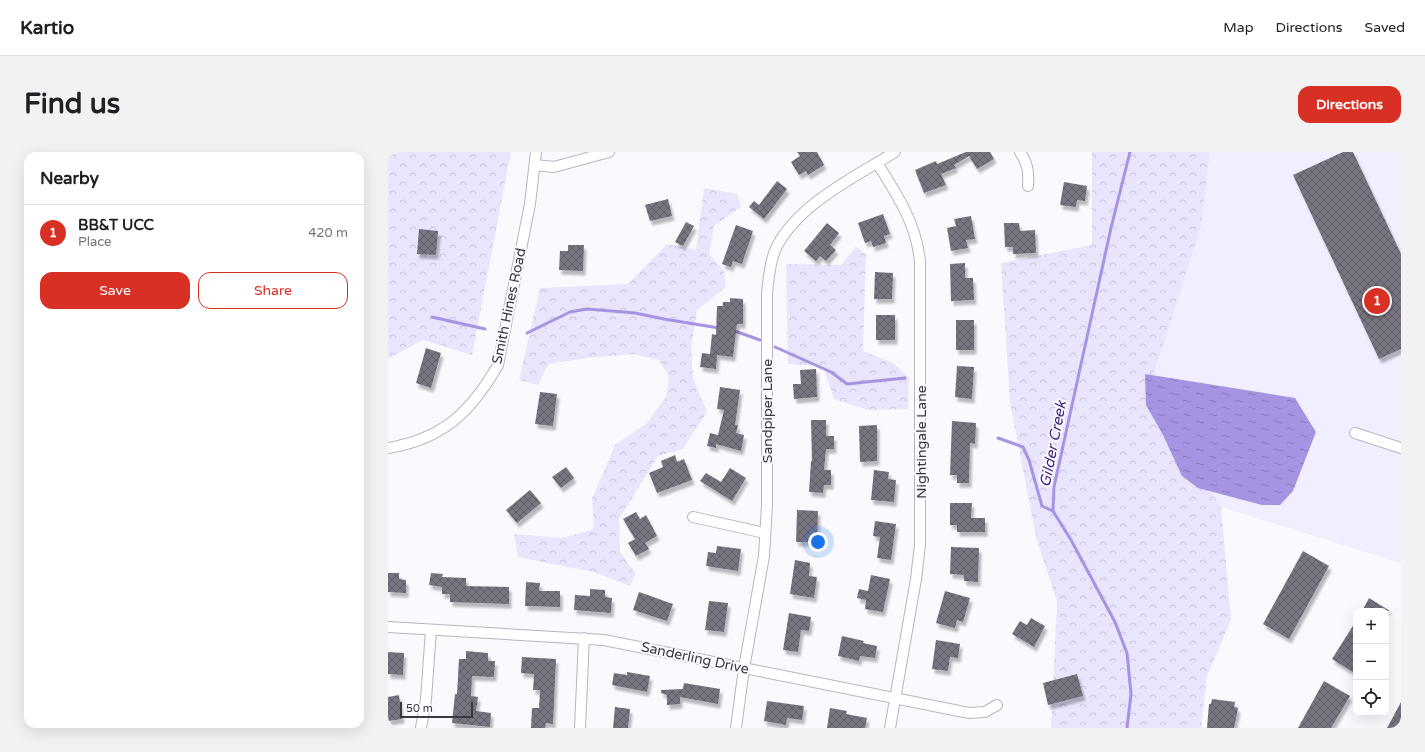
<!DOCTYPE html>
<html lang="en">
<head>
<meta charset="utf-8">
<style>
  body { margin:0; font-family:"Varela Round",sans-serif; background:#f2f2f2; color:#202124 }
  .controls { position:absolute; right:12px; bottom:12px; display:grid; overflow:hidden; border-radius:8px; box-shadow:0 4px 16px #0002 }
  .controls button { width:36px; height:36px; display:grid; place-items:center; padding:0; border:0; border-bottom:1px solid #e0e0e0; background:#fff; color:#202124; font:20px sans-serif }
  .scale { position:absolute; left:12px; bottom:10px; width:73px; box-sizing:border-box; padding-left:4px; border:2px solid #39383e; border-top:0; font-size:11px; line-height:14px; white-space:nowrap; color:#39383e; -webkit-text-stroke:3px #faf9fe; paint-order:stroke }
  .you { position:absolute; left:430px; top:390px; width:14px; height:14px; margin:-10px; border:3px solid #fff; border-radius:50%; background:#1a73e8; box-shadow:0 0 0 6px #1a73e833 }
  .badge { display:grid; place-items:center; width:26px; height:26px; border-radius:50%; background:#d93025; color:#fff; font-size:13px; font-weight:700 }
  .pin { position:absolute; translate:-50% -50%; border:2px solid #fff; box-shadow:0 1px 4px #0006 }
  .list { margin:0; padding:0; list-style:none }
  h2 { display:flex; justify-content:space-between; align-items:center; height:52px; margin:0; padding:0 16px; font-size:17px }
  h2 small { font-size:13px; font-weight:400; color:#757577 }
  .list li { display:grid; grid-template-columns:26px 1fr auto; gap:12px; align-items:center; box-sizing:border-box; height:56px; padding:0 16px; border-top:1px solid #e0e0e0 }
  .list b { display:block; font-size:15px; white-space:nowrap }
  .list p { margin:0; font-size:13px; white-space:nowrap; color:#757577 }
  .list em { font-size:13px; font-style:normal; color:#757577 }
  .actions { display:flex; gap:8px; padding:12px 16px }
  .actions a { flex:1; padding:9px 0; border:1px solid #d93025; border-radius:12px; text-align:center; font-size:14px; color:#d93025 }
  .actions .main { background:#d93025; color:#fff }
  .icon { flex:none; width:22px; height:22px; fill:none; stroke:currentColor; stroke-width:2; stroke-linecap:round; stroke-linejoin:round }
  .map { position:relative; flex:none; width:1013px; height:576px; overflow:hidden; border-radius:12px }
  header { display:flex; align-items:center; gap:24px; box-sizing:border-box; height:56px; padding:0 20px; background:#fff; border-bottom:1px solid #e0e0e0 }
  header strong { font-size:19px }
  nav { display:flex; gap:22px; margin-inline-start:auto; font-size:14px }
  .intro { display:flex; align-items:center; justify-content:space-between; box-sizing:border-box; height:96px; padding:0 24px }
  h1 { margin:0; font-size:28px }
  .button { padding:10px 18px; border-radius:12px; background:#d93025; color:#fff; font-size:14px; font-weight:700 }
  main { display:flex; gap:24px; padding:0 24px }
  aside { flex:1; background:#fff; border-radius:12px; box-shadow:0 4px 16px #0002 }
  .map>svg:first-child { display:block }
</style>
</head>
<body>
<header>
<strong>Kartio</strong>
<nav><a>Map</a><a>Directions</a><a>Saved</a></nav>
</header>
<div class="intro"><h1>Find us</h1><a class="button">Directions</a></div>
<main>
<aside>
<h2>Nearby<small></small></h2>
<ul class="list">
<li><span class="badge">1</span><div><b>BB&amp;T UCC</b><p>Place</p></div><em>420 m</em></li>
</ul>
<div class="actions"><a class="main">Save</a><a>Share</a></div>
</aside>
<div class="map">
<svg width="1013" height="576" viewBox="0 0 1013 576">
  <defs>
    <pattern id="forest-crowns" width="20" height="18" patternUnits="userSpaceOnUse"><rect width="20" height="18" fill="#e9e5fd"/><path d="M2 6a3 3 0 1 1 6 0M12 15a3 3 0 1 1 6 0" fill="none" stroke="#c9c5da"/></pattern>
    <pattern id="water-ripples" width="26" height="14" patternUnits="userSpaceOnUse"><rect width="26" height="14" fill="#a694e3"/><path d="M2 4q2-2 4 0t4 0M15 11q2-2 4 0t4 0" fill="none" stroke="#887ab9"/></pattern>
    <pattern id="building-cross-hatch" width="8" height="8" patternUnits="userSpaceOnUse"><rect width="8" height="8" fill="#787581"/><path d="M0 0l8 8M0 8l8-8" fill="none" stroke="#5e5c66"/></pattern>
    <filter id="shadow"><feDropShadow dx="2.5" dy="4.5" stdDeviation="1" flood-color="#0004"/></filter>
  </defs>
  <rect width="100%" height="100%" fill="#faf9fe"/>
  <path fill="#f1eeff" d="M822 0H1013V411L833 355 760 241 813 75Z"/>
  <g fill="url(#forest-crowns)">
    <path d="M0 0H123L84 203 35 188 6 204 0 206Z"/>
    <path d="M704 0H822L813 75 760 240 833 355 843 468 819 524 813 576H663L669 450 648 385 622 250 613 111 704 93Z"/>
    <path d="M316 36 349 42 353 55 326 74 321 102 336 119 338 135 309 158 303 197 305 226 319 260 295 297 270 304 231 367 232 400 248 422 242 434 205 420 130 405 126 382 175 386 206 377 204 347 227 293 259 271 278 245 281 225 271 208 246 202 206 205 160 212 150 233 131 228 152 136 240 132 279 92 308 98Z"/>
    <path d="M468 95 478 102 475 199 505 211 521 226 520 257 480 258 446 247 435 214 400 212 398 112 453 113Z"/>
  </g>
  <path fill="url(#water-ripples)" d="M757 222 907 246 928 280 905 339 892 353H874L810 336 794 324 775 283 758 253Z"/>
  <g fill="none" stroke-linecap="round" stroke-linejoin="round">
    <g stroke="#a694e3" stroke-width="3">
      <path d="M44 165 97 177"/>
      <path d="M344 178 372 188"/>
      <path d="M139 181 182 160 199 157 247 161 276 167 331 176"/>
      <path d="M387 195 443 220 459 232 517 226"/>
      <path d="M610 286 635 295 641 308 654 354 665 359"/>
      <path d="M739 576 743 542 739 501 727 470 683 388 665 359 666 335 723 76 742 0"/>
    </g>
  </g>
  <g fill="url(#building-cross-hatch)" filter="url(#shadow)">
    <path d="M409 0H429L436 13 420 23 418 19 411 23 403 10 412 4Z"/>
    <path d="M578 0H602L606 7 589 17 581 4 566 13 568 16 553 22 558 33 536 41 527 18 548 9 549 12Z"/>
    <path d="M955 0H965L1013 102V197L991 207 905 23Z"/>
    <path d="M389 29 399 37 376 67 361 55 366 49 371 53Z"/>
    <path d="M676 30 699 34 697 49 689 48 688 55 672 53Z"/>
    <path d="M280 47 284 64 262 69 257 53Z"/>
    <path d="M495 62 502 82 496 84 498 91 485 95 483 89 477 91 470 71Z"/>
    <path d="M583 64 587 87 578 88 580 96 563 99 559 76 568 74 566 67Z"/>
    <path d="M298 70 306 74 295 94 287 90Z"/>
    <path d="M439 71 451 81 442 93 448 98 438 109 432 104 428 109 416 99Z"/>
    <path d="M616 71H631L632 79 647 78 648 101 625 102V95H617Z"/>
    <path d="M348 73 365 79 354 112 345 109 343 115 334 112Z"/>
    <path d="M31 77 50 79 48 103 29 102Z"/>
    <path d="M180 93H196L195 119 171 118 172 99H180Z"/>
    <path d="M577 111V126H585L586 148 563 149 562 112Z"/>
    <path d="M487 120 505 121 504 147H486Z"/>
    <path d="M342 146 355 147V172H349L345 205 329 203 328 217 312 215 314 201 322 202 324 182 328 183 329 154H335V150H342Z"/>
    <rect x="488" y="163" width="19" height="25"/>
    <rect x="568" y="168" width="18" height="30"/>
    <path d="M38 196 53 201 43 236 28 231Z"/>
    <path d="M569 214 586 215 584 247 567 245Z"/>
    <path d="M428 217 429 245 406 247 405 232H413L412 218Z"/>
    <path d="M332 235 352 238 347 273H350L348 281 356 283 353 299 328 292V296L319 294 322 281 330 283 336 258 329 257Z"/>
    <path d="M152 240 169 242 165 274 147 272Z"/>
    <path d="M423 268H438V284H446V297H438L436 318H443V333H436L435 341 421 340 423 309H424Z"/>
    <path d="M564 269 588 271 587 292 582 291 581 331H569V323H562Z"/>
    <path d="M489 273V309L472 310 471 274Z"/>
    <path d="M287 303 289 310 296 307 304 328 269 341 261 321 275 315 273 309Z"/>
    <path d="M178 315 186 326 173 336 164 325Z"/>
    <path d="M342 316 358 326 344 349 312 329 318 321 333 330Z"/>
    <path d="M486 318 501 320 500 327 508 328 506 350 483 348Z"/>
    <path d="M142 338 153 351 129 371 118 358Z"/>
    <path d="M562 351H584L583 366H597V380H569V373H562Z"/>
    <path d="M409 358 430 359 429 390H408Z"/>
    <path d="M248 360 252 367 258 363 269 384 257 391 261 397 248 404 240 391 247 387 235 367Z"/>
    <path d="M487 369 508 372 503 408 489 406 492 385 485 384Z"/>
    <path d="M329 394 353 397 350 419 318 414 320 400 328 401Z"/>
    <path d="M563 395 591 396 590 430 576 429V423L562 422Z"/>
    <path d="M915 399 941 414 901 487 875 472Z"/>
    <path d="M407 408 422 411 421 424 429 425 426 446 402 442Z"/>
    <path d="M0 421H11V427L18 428V441L0 440Z"/>
    <path d="M43 421 55 422 54 425 78 426V434L121 435V452L62 450V442H54V435L41 433Z"/>
    <path d="M483 423 502 427 495 460 477 457 478 448 469 446 471 437 480 439Z"/>
    <path d="M138 430 152 431 151 439H172V455L137 454Z"/>
    <path d="M202 437 217 438V445L224 446 223 461 186 458 187 443 202 444Z"/>
    <path d="M557 439 582 446 575 470 569 468 567 476 548 471Z"/>
    <path d="M251 440 285 452 279 469 245 458Z"/>
    <path d="M981 446 1002 459H974Z"/>
    <path d="M321 449 340 451 336 480 317 478Z"/>
    <path d="M401 461 423 465 421 479 413 478 410 500 395 498Z"/>
    <path d="M643 466 657 474 646 495 624 482 632 469 639 473Z"/>
    <path d="M968 469V522L944 507Z"/>
    <path d="M454 484 476 489 475 491 489 494 487 506 472 504 471 509 450 504Z"/>
    <path d="M548 488 572 492 570 506 562 505 560 519 544 517Z"/>
    <path d="M78 499 100 501V509H107L106 525 84 524 83 544 90 545 88 559 103 561 102 575 64 571 67 542H69L71 507H78Z"/>
    <path d="M0 500 16 501 15 523 0 522Z"/>
    <path d="M134 505 168 507 165 572 158 571 157 576H143L144 556H151L152 538H145L146 522 133 521Z"/>
    <path d="M239 520 262 524 259 540 224 533 226 521 239 523Z"/>
    <path d="M689 522 695 544 660 553 655 531Z"/>
    <path d="M936 529 962 544 943 576H910Z"/>
    <path d="M296 531 332 537 330 552 292 545V552L279 553V543L273 541V538L295 537Z"/>
    <path d="M11 543 14 567 0 569V545Z"/>
    <path d="M824 547 847 550 846 555 850 556 846 576H819L821 552H823Z"/>
    <path d="M379 549 416 554 414 568 399 566 398 573 376 569Z"/>
    <path d="M1013 550V576H999Z"/>
    <path d="M227 555 242 557 240 576H225Z"/>
    <path d="M442 556 459 559 458 562 479 566 477 576H439Z"/>
  </g>
  <g fill="none" stroke-linecap="round" stroke-linejoin="round">
    <defs>
      <g id="minor">
        <path d="M632 0C640 12 641 20 640 34"/>
        <path d="M489 11C509 42 529 73 532 110V393L528 427 502 576"/>
        <path d="M147 13 166 15 221 0"/>
        <path d="M967 281 1013 296"/>
        <path d="M0 296C55 287 83 260 110 213L142 52 148 0"/>
        <path d="M305 365 377 381"/>
        <path d="M0 475 216 488 581 561 597 560 609 553"/>
        <path d="M33 576 38 547 43 478"/>
        <path d="M192 576 196 486"/>
        <path d="M348 576 356 516 376 404 379 353V141C381 125 382 108 389 94 412 51 467 25 507 0"/>
      </g>
    </defs>
    <use href="#minor" stroke="#b7b4c1" stroke-width="12"/>
    <use href="#minor" stroke="#fff" stroke-width="10"/>
  </g>
  <g text-anchor="middle" dominant-baseline="central" stroke-width="4" stroke-linejoin="round" paint-order="stroke">
    <g font-size="14" fill="#39383e" stroke="#faf9fe">
      <text transform="translate(121 154) rotate(-78)">Smith Hines Road</text>
      <text transform="translate(379 259) rotate(-90)">Sandpiper Lane</text>
      <text transform="translate(533 290) rotate(-90)">Nightingale Lane</text>
      <text transform="translate(307 506) rotate(12)">Sanderling Drive</text>
    </g>
    <g font-size="15" font-style="italic" fill="#43237d" stroke="#faf9fe">
      <text transform="translate(665 292) rotate(-79)">Gilder Creek</text>
    </g>
  </g>
</svg>
<div class="controls">
<button>+</button>
<button>−</button>
<button><svg class="icon" aria-label="locate" viewBox="0 0 24 24"><circle cx="12" cy="12" r="6"/><path d="M12 2v4M12 18v4M2 12h4M18 12h4"/></svg></button>
</div>
<div class="scale">50 m</div>
<div class="you"></div>
<div class="pin badge" style="left:989px;top:149px">1</div>
</div>
</main>
</body>
</html>
